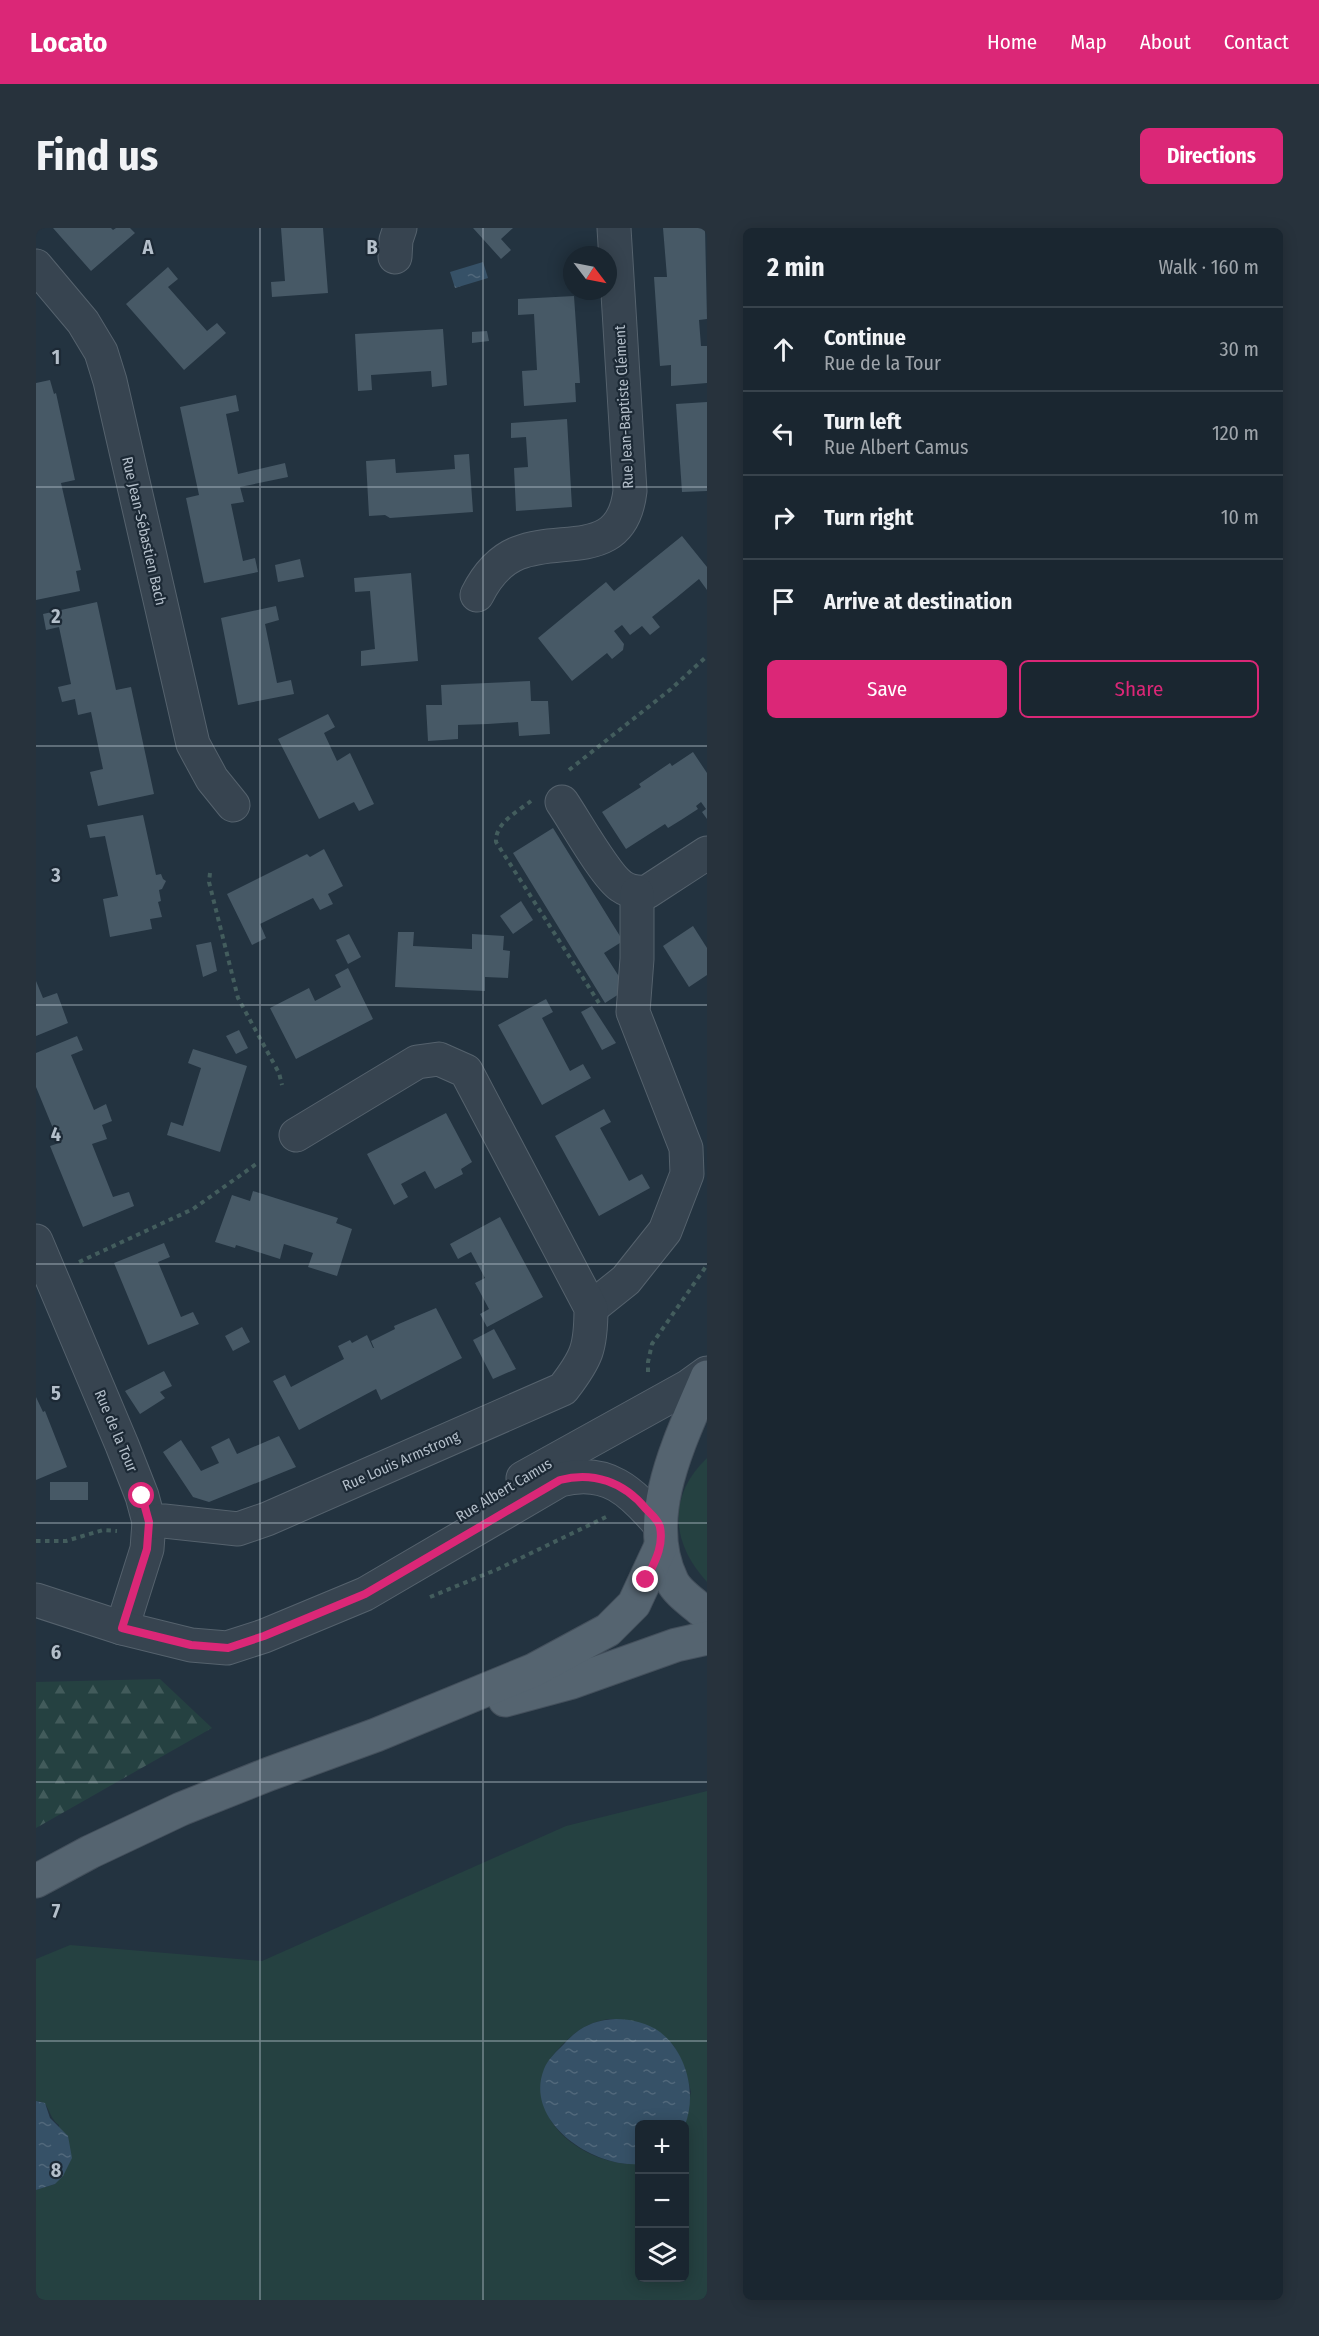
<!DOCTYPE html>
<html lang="en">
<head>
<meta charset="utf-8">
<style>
  body { margin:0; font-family:"Fira Sans Condensed",sans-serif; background:#27323c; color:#f1f3f6 }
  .controls { position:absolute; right:18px; bottom:18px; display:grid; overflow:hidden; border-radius:9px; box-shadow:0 3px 15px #0003 }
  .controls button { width:54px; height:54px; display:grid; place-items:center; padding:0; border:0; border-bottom:2px solid #38434c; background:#1a2630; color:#f1f3f6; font:30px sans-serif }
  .compass { position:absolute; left:527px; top:18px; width:54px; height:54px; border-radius:50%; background:#1a2630; box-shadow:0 3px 15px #0003; rotate:122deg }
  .stop { position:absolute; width:18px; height:18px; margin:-14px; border:4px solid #db2777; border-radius:50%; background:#fff }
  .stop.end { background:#db2777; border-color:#fff; box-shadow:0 2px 6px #0008 }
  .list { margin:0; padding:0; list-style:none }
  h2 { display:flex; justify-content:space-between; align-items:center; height:78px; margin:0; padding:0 24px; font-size:26px }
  h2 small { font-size:20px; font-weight:400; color:#9fa5ab }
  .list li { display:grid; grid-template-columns:39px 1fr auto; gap:18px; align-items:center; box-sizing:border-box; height:84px; padding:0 24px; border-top:2px solid #38434c }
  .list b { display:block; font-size:22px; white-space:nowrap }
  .list p { margin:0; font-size:20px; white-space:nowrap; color:#9fa5ab }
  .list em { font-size:20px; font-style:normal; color:#9fa5ab }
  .actions { display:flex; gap:12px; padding:18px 24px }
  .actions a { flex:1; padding:14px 0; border:2px solid #db2777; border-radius:9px; text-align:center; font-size:21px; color:#db2777 }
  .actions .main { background:#db2777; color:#fff }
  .icon { flex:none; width:33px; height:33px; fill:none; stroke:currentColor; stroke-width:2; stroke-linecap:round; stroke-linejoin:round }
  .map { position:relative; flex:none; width:671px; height:2072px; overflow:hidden; border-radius:9px }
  header { display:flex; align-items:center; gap:36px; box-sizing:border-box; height:84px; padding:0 30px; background:#db2777; color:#fff }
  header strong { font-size:28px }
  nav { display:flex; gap:33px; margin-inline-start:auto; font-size:21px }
  .intro { display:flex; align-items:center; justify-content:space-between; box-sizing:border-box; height:144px; padding:0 36px }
  h1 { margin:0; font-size:42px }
  .button { padding:15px 27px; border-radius:9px; background:#db2777; color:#fff; font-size:21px; font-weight:700 }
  main { display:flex; gap:36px; padding:0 36px }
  aside { flex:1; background:#1a2630; border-radius:9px; box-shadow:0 3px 15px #0003 }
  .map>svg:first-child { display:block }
</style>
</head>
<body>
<header>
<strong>Locato</strong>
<nav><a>Home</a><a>Map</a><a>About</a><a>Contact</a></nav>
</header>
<div class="intro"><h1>Find us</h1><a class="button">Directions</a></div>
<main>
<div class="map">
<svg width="671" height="2072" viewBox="0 0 671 2072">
  <defs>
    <pattern id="forest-firs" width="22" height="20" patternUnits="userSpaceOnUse" patternTransform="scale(1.5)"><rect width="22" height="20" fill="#254141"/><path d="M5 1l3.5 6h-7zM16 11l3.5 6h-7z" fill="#425b5b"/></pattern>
    <pattern id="water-ripples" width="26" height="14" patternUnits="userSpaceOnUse" patternTransform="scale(1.5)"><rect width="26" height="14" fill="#365167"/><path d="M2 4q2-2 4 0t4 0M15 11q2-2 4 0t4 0" fill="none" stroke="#51687b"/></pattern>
  </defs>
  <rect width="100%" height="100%" fill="#233340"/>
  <g fill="#254141" fill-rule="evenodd">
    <path d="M671 1230V1354C635 1315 631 1268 671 1230Z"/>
    <path d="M671 1563V2072H0V1962L19 1956 23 1897C11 1889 15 1873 0 1873V1731L34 1717 226 1733 530 1598ZM572 1791H580L620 1802 638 1818 648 1838 655 1864 648 1897V2050H604L603 1936C563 1938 512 1911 506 1868 505 1859 505 1849 509 1840 512 1832 519 1825 525 1818 540 1803 551 1795 572 1791Z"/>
  </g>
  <path fill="url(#forest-firs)" d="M124 1451 176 1500 0 1600V1454Z"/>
  <g fill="url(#water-ripples)">
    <path d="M447 34 452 50 419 60 414 44Z"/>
    <path d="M580 1791C595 1791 612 1795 624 1804 651 1825 661 1866 649 1897L604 1896 603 1936C558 1940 487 1894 508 1841 512 1831 521 1823 528 1816 543 1799 558 1792 580 1791Z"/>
    <path d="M0 1873 9 1875 14 1890 32 1908 36 1930 27 1948 19 1956 0 1962Z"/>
  </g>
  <g fill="#475966">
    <path d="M17 0H75L77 2 80 0H94L99 5 55 43Z"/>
    <path d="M245 0H287L292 65 236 69 235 54 249 53Z"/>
    <path d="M437 0H477L465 11 475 22 465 31Z"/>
    <path d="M627 0H669L671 91 663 92 665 118H671V155L635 158V137L624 138 618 49H631Z"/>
    <path d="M132 39 142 51 132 59 171 103 181 95 190 105 148 142 90 76Z"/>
    <path d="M538 68 544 155H539L540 174 488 178 486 143 501 142 498 86 482 87V71Z"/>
    <path d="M407 101 411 157 396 159 395 143 335 147 336 162 322 163 319 106Z"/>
    <path d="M451 103 453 113 436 115V104Z"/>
    <path d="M14 152 18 166 20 165 39 252 25 255 45 342 40 343 44 363 0 372V155Z"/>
    <path d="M200 167 203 183 190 186 202 246 249 235 252 249 204 259 208 274 195 276 207 333 219 330 222 344 168 355 150 270 163 267 144 179Z"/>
    <path d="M671 174V263L646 264 640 176Z"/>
    <path d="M531 191 536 279 480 283 478 240 492 239 490 209 475 210V195Z"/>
    <path d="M433 226 437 284 354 290 349 287 333 288 330 233 359 231 360 245 392 243 419 241 418 227Z"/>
    <path d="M646 308 671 339V362L663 351 640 370 616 389 624 399 614 407 606 398 594 407 586 397 578 403 588 416 587 422 576 431 571 425 536 453 502 410 570 354 578 363Z"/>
    <path d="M264 331 268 349 242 354 239 337Z"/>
    <path d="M375 345 382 433 325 438V423L339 421 334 363 319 364 318 350Z"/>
    <path d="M61 374 80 462 95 459 118 566 62 578 54 544 67 541 55 484 42 487 39 471 26 474 22 459 35 456 23 399 10 402 7 386Z"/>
    <path d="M240 378 243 392 229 396 241 455 255 452 258 466 202 477 185 390Z"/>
    <path d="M494 453 495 473H512L514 506 483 508 482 494 452 496 422 497V511L392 513 390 477H406L405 457Z"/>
    <path d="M292 486 299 499 288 505 301 533 314 525 338 576 323 583 318 574 283 591 242 511Z"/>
    <path d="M657 524 671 545V591L666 584 670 581 665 574 660 578 662 581 645 592 632 600 629 596 590 621 566 584 605 559 603 556 634 535 636 538Z"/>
    <path d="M107 587 120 647 125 646 127 651 130 653 126 661 123 662 125 673 122 674 126 689 114 691 116 701 74 709 67 671 82 668 69 608 54 610 51 597Z"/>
    <path d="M517 600 587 713 568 725 591 761 569 775 477 625Z"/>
    <path d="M288 621 307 658 292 666 297 676 284 682 277 670 224 696 230 710 216 717 191 666 271 626 274 629Z"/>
    <path d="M485 673 497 692 477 706 464 688Z"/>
    <path d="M657 698 671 720V747L653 759 627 718Z"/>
    <path d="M362 704H378L377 718 436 721V706L468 708 467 722 474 723 472 750 449 749V763L359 759Z"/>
    <path d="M313 706 325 729 312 736 300 712Z"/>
    <path d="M175 714 181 743 167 749 160 717Z"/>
    <path d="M312 740 337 791 260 831 234 780 273 760 279 773 305 759 299 747Z"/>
    <path d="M0 753 7 770 21 765 32 795 0 808Z"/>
    <path d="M510 771 517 784 506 790 534 843 547 836 555 850 506 877 462 797Z"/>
    <path d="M556 778 580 815 566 822 545 784Z"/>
    <path d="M203 802 212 820 200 826 190 808Z"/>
    <path d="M41 808 47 822 35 827 58 882 70 876 76 893 66 897 71 911 56 916 77 969 93 964 98 978 47 999 14 918 23 915 0 859V825Z"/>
    <path d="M157 821 211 838 184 924 131 907 135 894 147 898 165 840 152 835Z"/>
    <path d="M568 881 575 894 564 900 593 953 606 946 614 960 563 988 519 908Z"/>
    <path d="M410 885 436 934 425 941 427 946 399 961 389 943 365 956 372 969 358 977 331 926Z"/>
    <path d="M217 963 302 990 300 995 316 1001 301 1048 272 1039 277 1025 248 1016 244 1031 200 1017 199 1020 179 1014 196 967 214 973Z"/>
    <path d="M464 989 507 1069 451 1099 444 1086 453 1081 439 1055 449 1050 435 1024 422 1031 414 1016Z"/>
    <path d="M128 1015 134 1029 122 1034 145 1089 157 1084 163 1096 112 1117 78 1035Z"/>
    <path d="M400 1080 426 1130 345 1172 340 1161 263 1202 237 1153 249 1147 255 1159 308 1131 302 1118 314 1112 316 1115 331 1107 337 1120H338L335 1113 359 1101 358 1098Z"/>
    <path d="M206 1099 214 1114 197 1123 189 1108Z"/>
    <path d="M458 1101 480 1141 457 1151 437 1112Z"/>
    <path d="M128 1143 136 1158 124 1164 129 1170 104 1186 89 1163Z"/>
    <path d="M0 1169 7 1184 9 1183 31 1239 0 1252Z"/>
    <path d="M243 1208 260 1239 173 1274 157 1269 127 1224 145 1212 165 1243 183 1235 175 1219 193 1210 201 1226Z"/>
    <rect x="14" y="1254" width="38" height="18"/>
  </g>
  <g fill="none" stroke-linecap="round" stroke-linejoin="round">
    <defs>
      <g id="minor">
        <path d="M359 29 360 12 364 0"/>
        <path d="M0 38 47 94 65 124 74 153 157 516 176 551 197 577"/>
        <path d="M441 367C450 349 462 333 482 325 527 307 586 333 594 263L578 0"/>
        <path d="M526 574C539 593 569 647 585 658 593 664 601 665 611 664L671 625"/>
        <path d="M0 1013 86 1217 106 1268 113 1294 111 1321 86 1400"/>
        <path d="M555 1080 590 1052 629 1003 651 946 650 920 597 784 601 731V665"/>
        <path d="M487 1250 653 1158 671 1145"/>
        <path d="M113 1294 128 1293 202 1301 231 1291 527 1161C551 1130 555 1120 555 1080L430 843 403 831 381 834 260 907"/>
        <path d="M0 1372 86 1400 155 1417 191 1420 228 1408 329 1366 524 1252C571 1239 596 1264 624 1297"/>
      </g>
      <g id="major">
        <path d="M671 1149C646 1209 604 1288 636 1353 641 1364 656 1374 665 1382L671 1384"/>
        <path d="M469 1472 536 1454 640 1417 671 1410"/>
        <path d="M0 1653 54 1624 145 1581 233 1546 340 1507 498 1442 572 1402 598 1376 624 1320"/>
      </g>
    </defs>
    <use href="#minor" stroke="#55626d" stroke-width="35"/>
    <use href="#major" stroke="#44505c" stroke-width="35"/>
    <g stroke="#435d5d" stroke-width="4" stroke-dasharray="4.5 4.5" stroke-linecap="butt">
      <path d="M533 542 635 461 671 428"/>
      <path d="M495 573C481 584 459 595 460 614L563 775"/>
      <path d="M174 645 173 654 202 770 243 845 246 857"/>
      <path d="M43 1034 157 981 223 934"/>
      <path d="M612 1144V1134L616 1116 671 1037"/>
      <path d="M0 1313H30L67 1302 81 1303"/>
      <path d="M394 1369 462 1341 570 1289"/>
    </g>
    <use href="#minor" stroke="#374450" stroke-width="33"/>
    <use href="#major" stroke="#556470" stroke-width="33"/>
  </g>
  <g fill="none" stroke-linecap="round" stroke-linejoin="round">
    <path stroke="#db2777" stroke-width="8" d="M106 1268 113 1294 111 1321 86 1400 155 1417 192 1420 228 1408 329 1366 524 1252C557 1243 588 1254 610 1281 615 1286 623 1293 624 1299 628 1319 618 1335 610 1352"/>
  </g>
  <path fill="none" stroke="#b4bfca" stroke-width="1.5" stroke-opacity="0.55" d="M224 0V2072M447 0V2072M0 259H671M0 518H671M0 777H671M0 1036H671M0 1295H671M0 1554H671M0 1813H671"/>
  <g text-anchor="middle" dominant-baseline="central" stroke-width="4.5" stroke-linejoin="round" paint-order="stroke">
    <g font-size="15" fill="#b4bfca" stroke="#1c2935">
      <text transform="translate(588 179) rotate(-93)">Rue Jean-Baptiste Clément</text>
      <text transform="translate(108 303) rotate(77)">Rue Jean-Sébastien Bach</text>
      <text transform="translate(80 1203) rotate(67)">Rue de la Tour</text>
      <text transform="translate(365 1233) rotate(-24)">Rue Louis Armstrong</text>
      <text transform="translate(468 1262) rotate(-31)">Rue Albert Camus</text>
    </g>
  </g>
  <g font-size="20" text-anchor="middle" font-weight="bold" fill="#b4bfca" stroke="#1c2935" stroke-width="4.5" stroke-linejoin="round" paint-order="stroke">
    <text x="112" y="26">A</text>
    <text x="336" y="26">B</text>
    <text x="20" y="136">1</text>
    <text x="20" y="395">2</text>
    <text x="20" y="654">3</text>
    <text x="20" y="913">4</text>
    <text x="20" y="1172">5</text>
    <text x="20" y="1431">6</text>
    <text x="20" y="1690">7</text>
    <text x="20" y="1949">8</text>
  </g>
</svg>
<div class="controls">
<button>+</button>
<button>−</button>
<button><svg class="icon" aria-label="layers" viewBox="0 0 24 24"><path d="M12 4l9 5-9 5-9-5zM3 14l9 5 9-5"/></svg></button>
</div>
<svg class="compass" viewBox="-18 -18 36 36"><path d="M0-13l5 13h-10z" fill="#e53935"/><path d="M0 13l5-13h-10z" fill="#9fa5ab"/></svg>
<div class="stop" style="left:106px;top:1268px"></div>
<div class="stop end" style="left:610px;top:1352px"></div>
</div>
<aside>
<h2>2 min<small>Walk · 160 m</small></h2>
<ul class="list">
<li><svg class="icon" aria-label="ahead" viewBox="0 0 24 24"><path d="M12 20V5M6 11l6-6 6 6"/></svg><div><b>Continue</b><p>Rue de la Tour</p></div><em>30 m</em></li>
<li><svg class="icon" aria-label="left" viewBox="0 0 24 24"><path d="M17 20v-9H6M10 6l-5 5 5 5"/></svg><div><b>Turn left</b><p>Rue Albert Camus</p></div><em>120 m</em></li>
<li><svg class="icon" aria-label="right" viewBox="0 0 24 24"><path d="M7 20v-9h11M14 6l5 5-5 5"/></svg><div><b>Turn right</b></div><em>10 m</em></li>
<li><svg class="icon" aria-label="arrive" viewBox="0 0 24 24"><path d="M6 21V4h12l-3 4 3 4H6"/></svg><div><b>Arrive at destination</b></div></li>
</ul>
<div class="actions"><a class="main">Save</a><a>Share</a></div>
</aside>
</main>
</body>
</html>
